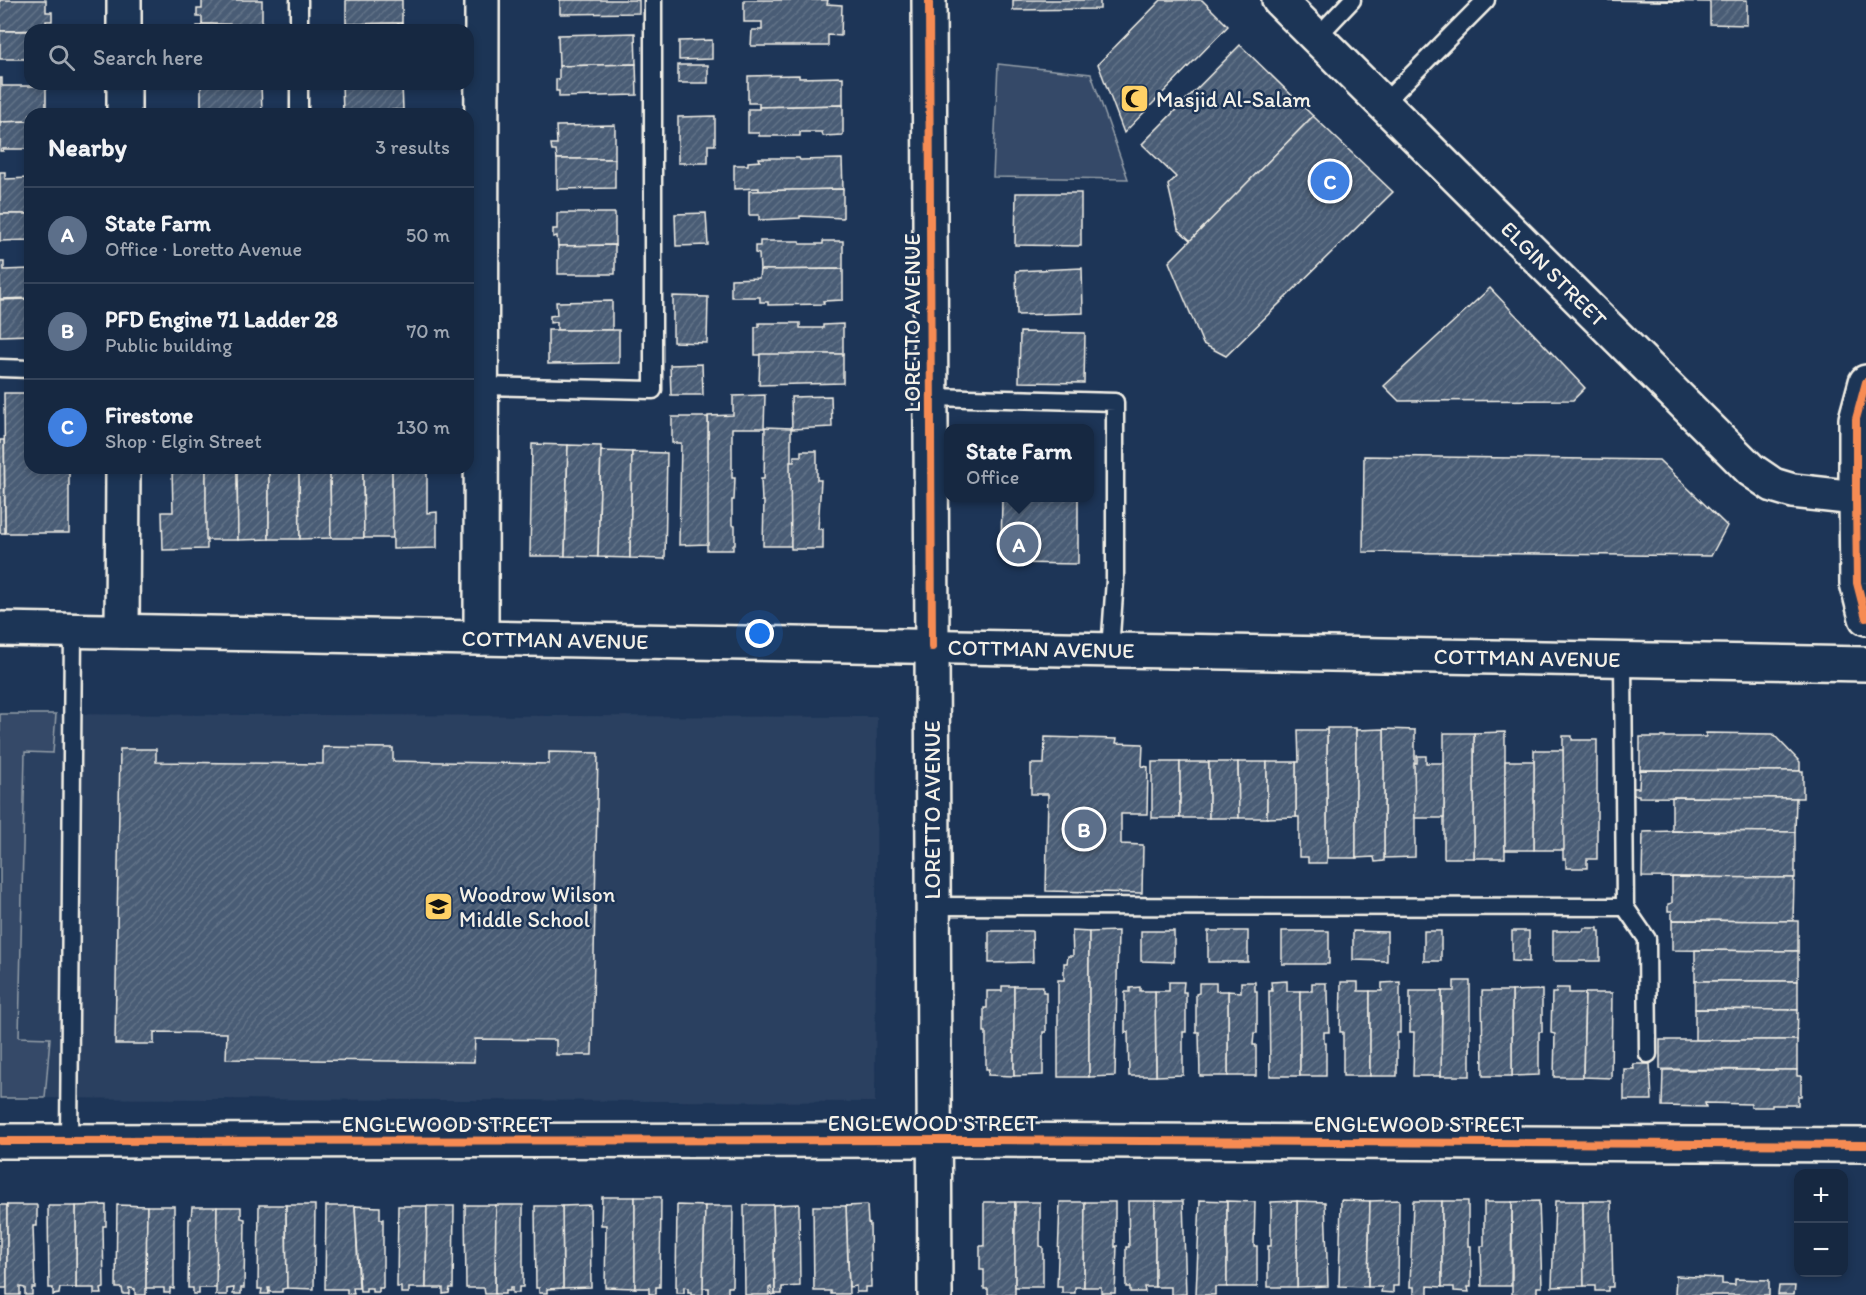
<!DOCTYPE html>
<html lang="en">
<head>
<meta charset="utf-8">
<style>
  body { margin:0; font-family:Itim,sans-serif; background:#23344c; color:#f1f3f6 }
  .controls { position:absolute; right:18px; bottom:18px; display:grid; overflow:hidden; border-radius:12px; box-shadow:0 3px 9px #0003 }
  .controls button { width:54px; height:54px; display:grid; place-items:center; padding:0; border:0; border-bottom:2px solid #35445a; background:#162841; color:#f1f3f6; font:30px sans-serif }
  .you { position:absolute; left:760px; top:634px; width:21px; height:21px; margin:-15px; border:4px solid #fff; border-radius:50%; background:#1a73e8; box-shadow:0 0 0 9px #1a73e833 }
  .badge { display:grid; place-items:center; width:39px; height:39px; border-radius:50%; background:#db2777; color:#fff; font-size:20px; font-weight:700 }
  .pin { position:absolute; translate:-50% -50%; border:3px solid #fff; box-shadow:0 2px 6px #0006 }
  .popup { position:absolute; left:944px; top:424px; width:150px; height:78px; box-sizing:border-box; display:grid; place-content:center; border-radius:12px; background:#162841; filter:drop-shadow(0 2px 4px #0005); font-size:20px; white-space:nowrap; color:#9ea6b1 }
  .popup b { font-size:22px; color:#f1f3f6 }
  .popup::after { content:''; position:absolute; left:50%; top:100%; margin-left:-12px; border:12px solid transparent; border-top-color:#162841 }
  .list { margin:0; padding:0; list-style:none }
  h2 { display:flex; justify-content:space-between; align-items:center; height:78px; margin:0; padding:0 24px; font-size:26px }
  h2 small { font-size:20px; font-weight:400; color:#9ea6b1 }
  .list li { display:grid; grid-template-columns:39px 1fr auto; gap:18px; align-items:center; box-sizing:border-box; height:96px; padding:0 24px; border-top:2px solid #35445a }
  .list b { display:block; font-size:22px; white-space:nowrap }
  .list p { margin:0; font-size:20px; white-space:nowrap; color:#9ea6b1 }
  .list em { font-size:20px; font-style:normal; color:#9ea6b1 }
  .icon { flex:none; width:33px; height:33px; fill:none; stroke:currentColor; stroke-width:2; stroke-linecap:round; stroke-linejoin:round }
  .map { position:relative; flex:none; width:1866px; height:1295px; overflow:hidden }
  .search { position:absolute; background:#162841; box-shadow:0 3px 9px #0003; left:24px; top:24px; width:450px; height:66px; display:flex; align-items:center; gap:15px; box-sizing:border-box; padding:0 21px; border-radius:18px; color:#9ea6b1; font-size:22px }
  .panel { position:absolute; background:#162841; box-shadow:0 3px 9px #0003; left:24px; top:108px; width:450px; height:366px; border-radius:18px }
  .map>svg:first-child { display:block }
</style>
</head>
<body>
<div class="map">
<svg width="1866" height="1295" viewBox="0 0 1866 1295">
  <defs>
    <pattern id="building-hatch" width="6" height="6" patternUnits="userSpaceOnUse" patternTransform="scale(1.5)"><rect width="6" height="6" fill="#485b74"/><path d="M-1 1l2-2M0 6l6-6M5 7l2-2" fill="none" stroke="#637388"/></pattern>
  </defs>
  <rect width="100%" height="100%" fill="#1d3557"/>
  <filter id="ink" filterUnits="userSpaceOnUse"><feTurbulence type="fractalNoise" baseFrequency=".0167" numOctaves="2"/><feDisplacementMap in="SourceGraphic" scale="12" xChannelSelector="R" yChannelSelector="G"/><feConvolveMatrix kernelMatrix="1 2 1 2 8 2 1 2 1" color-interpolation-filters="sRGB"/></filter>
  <g filter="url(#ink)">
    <path fill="#2a4060" d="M0 714 877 717 875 1102 0 1098Z"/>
    <g fill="#354a67" stroke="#949ea8" stroke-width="1.5">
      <path d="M998 64 1091 74 1128 179 993 177Z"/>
      <path d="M0 714H56L53 753 25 752 19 1037 50 1038 45 1098H0Z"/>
    </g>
    <g fill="url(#building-hatch)" stroke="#f4f1e8" stroke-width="1.5">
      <path d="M0 0H46V12H52V21H46V30L0 31Z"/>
      <path d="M202 0H262V25L202 24V17H197V9H202Z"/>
      <path d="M346 0H402V23L346 24Z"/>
      <path d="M560 0H639V13L560 14Z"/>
      <path d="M744 0H828L827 4 842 5 841 36 828 35V46H751L752 30H762V22H744Z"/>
      <path d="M1013 0H1100V9L1013 10Z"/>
      <path d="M1161 0H1202L1228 26 1124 133 1098 64Z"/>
      <path d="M1598 0H1747V25L1710 24V2Z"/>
      <path d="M402 23V30H346V24Z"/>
      <path d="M202 24 262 25V30H197V26H202Z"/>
      <rect x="0" y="31" width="30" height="28"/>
      <path d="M635 33 636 64 559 66 558 35Z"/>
      <path d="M712 40V59L679 60V41Z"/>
      <path d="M1240 45 1313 116 1191 241 1178 229 1168 185 1176 177 1142 144Z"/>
      <path d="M636 64 637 95 559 97V91H556V79H559V66Z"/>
      <rect x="678" y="65" width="30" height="18"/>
      <path d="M799 75V78L843 77V105L759 107V103H748V76Z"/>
      <path d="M0 78H2V86H46V114H30V121L0 122Z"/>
      <path d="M201 84H261L262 113 201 114Z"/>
      <path d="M342 84H402L403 110 343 111Z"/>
      <path d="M843 105V135L823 136 822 132H800V136H759V133H748V109H759V107Z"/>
      <path d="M403 110V114H319V112Z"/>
      <path d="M715 116V145H708V163H678V117Z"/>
      <path d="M1313 116 1393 192 1226 356 1203 344 1169 262Z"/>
      <path d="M30 121V149H3V151H0V122Z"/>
      <path d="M615 125V159H557L556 151H552L551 144H557L556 126Z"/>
      <path d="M759 158H799L800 160 842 159 843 189 759 191V188L734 189V165H748V162L760 161Z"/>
      <path d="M557 159H615V188L557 189Z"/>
      <path d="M0 172H5V179L30 178V214H0Z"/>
      <path d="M843 189V218L800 216V218L759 220V215H749V191Z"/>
      <path d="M1016 193H1081V246L1015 245Z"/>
      <path d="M557 213H615V245L558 246 557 236 553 237V229H557Z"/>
      <path d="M706 213 708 245 676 246 675 214Z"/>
      <path d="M0 214H30V240L0 241Z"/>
      <path d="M760 241H800V244H823V241H843V269L760 270 759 254 755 253V246H760Z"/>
      <path d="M615 245V274H558V246Z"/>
      <path d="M0 262H4V270L30 269V298L0 299Z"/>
      <path d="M1082 268 1083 313 1017 315 1016 271Z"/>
      <path d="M843 269V300L823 301 824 304 768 305V302H760V297H731V279L759 278 760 270Z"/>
      <path d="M1490 288 1585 388 1573 400 1399 401 1384 386Z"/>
      <path d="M673 296 708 297 707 343 673 342Z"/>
      <path d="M30 299V335L0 336V300Z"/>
      <path d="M612 301V330H557V322L550 323V316L557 315 556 302Z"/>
      <path d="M759 323H800V328H823V325L843 324V354L755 355V327H759Z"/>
      <path d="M548 330H619V363L548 364Z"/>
      <path d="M1020 332 1085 333 1084 383 1019 382Z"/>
      <path d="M760 354H843V383L759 385Z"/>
      <path d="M702 364 703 395H671L670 365Z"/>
      <path d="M4 393H30V468H69V533H5Z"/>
      <path d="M765 395 764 428H732V478H735L734 500H732V525L735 526V545H733V550H707L708 416 733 415V396Z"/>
      <path d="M831 396 832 427 792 429 791 397Z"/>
      <path d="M672 417H708V544L679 545 681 443H672Z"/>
      <path d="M765 427 791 428V546H763L764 501H762L761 479H764Z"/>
      <path d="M0 440H4L5 533H0Z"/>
      <path d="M532 444 568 445 565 556H530Z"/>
      <path d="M568 445 601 446 598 557 565 556Z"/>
      <path d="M601 451 632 452 630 558 598 557Z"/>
      <path d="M801 451H817V480H821L818 529H823V549H791L790 462H794V456H801Z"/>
      <path d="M632 452 667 453 665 559 630 558Z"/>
      <path d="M1364 456 1659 460 1727 526 1711 556 1363 552Z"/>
      <path d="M172 468H206L207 549 163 550 162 512H173Z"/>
      <path d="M206 468H237L238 540H206Z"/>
      <path d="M237 468H269V539L238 540Z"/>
      <path d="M269 468H299L300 539H269Z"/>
      <path d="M299 468H330L331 538 300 539Z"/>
      <path d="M330 468H363L364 538H331Z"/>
      <path d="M363 468H392L393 538H364Z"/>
      <path d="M392 468H427V513L437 512V548L393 549Z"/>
      <path d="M1002 498H1078V564L1013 563 1001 553Z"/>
      <rect x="1327" y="728" width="29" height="130"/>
      <path d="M1384 729 1415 730V857L1384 858Z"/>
      <path d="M1384 729V861L1375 862 1374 857 1356 858V730Z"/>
      <path d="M1298 730H1327V863H1308V857H1299V817H1296V762H1299Z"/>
      <path d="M1505 732V858H1474V733Z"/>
      <rect x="1444" y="733" width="30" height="125"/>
      <path d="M1706 733 1773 734 1800 762V771L1640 770V737H1706Z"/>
      <path d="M1563 736H1572V740H1597V859H1587V868H1566V859H1563Z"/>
      <path d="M1045 737 1117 739 1116 743 1143 744 1142 766 1148 767 1147 814H1121V844L1143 845 1142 893 1046 891 1048 794H1031V764H1044Z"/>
      <path d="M323 747 393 748V761L549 764V752L598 753 592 1055H556V1040L475 1039 474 1062 226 1059 227 1033 154 1032V1044H115L120 749H156V762L323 764Z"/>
      <path d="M1534 750H1563L1564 850H1534Z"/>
      <path d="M1417 756H1426V763H1444V818H1415L1414 763H1417Z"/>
      <rect x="1505" y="761" width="29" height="89"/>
      <rect x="1152" y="762" width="28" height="56"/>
      <rect x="1180" y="762" width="29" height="56"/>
      <path d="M1209 762H1238L1239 818H1209Z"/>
      <path d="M1238 762H1267V818H1239Z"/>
      <path d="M1267 762H1296V817L1267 818Z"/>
      <path d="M1640 770 1803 771V798L1639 797V795H1633V788H1639Z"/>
      <path d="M1672 797 1796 798 1795 832 1672 831Z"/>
      <path d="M1672 831 1795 832V878L1642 877 1643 832Z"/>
      <path d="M1672 877 1794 878 1793 921 1672 920V911H1668V904L1672 903Z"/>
      <path d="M1672 920 1798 921V951L1672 950Z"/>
      <path d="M1584 928H1598V931H1600V961H1553V931H1583Z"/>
      <path d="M989 931H1032L1033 962 989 963Z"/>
      <path d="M1072 931 1089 932V1077H1058V980H1064V963H1067L1068 956H1073Z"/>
      <path d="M1118 931 1115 1076 1089 1077V932Z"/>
      <path d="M1141 931H1174V962L1141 961Z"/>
      <rect x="1208" y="931" width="40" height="31"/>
      <rect x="1282" y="931" width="47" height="33"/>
      <path d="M1353 931 1387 932V961L1353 960Z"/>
      <rect x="1424" y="931" width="17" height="30"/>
      <path d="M1512 931H1529V962L1512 961Z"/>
      <path d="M1695 950 1798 951V981H1695Z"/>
      <path d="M1287 981V991H1300V1076H1270L1269 991H1272L1271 982Z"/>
      <path d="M1454 981H1470V1076H1441L1442 991H1454Z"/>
      <path d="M1695 981H1798V1010L1695 1009Z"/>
      <path d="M1169 982H1184L1183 992H1186V1032H1183V1075L1156 1076 1155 991H1169Z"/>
      <path d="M1241 982H1255V991H1257V1033H1254L1253 1045H1256V1076H1228V991L1241 992Z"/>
      <path d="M1341 982H1358V991H1370V1076H1343V1032H1340Z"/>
      <path d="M1400 982V1033H1397V1076H1370V991H1382V983Z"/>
      <path d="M1199 983H1216V991H1228V1076H1200L1199 1032H1196V994L1199 993Z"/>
      <path d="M1312 983H1326V991H1328L1329 1032H1324V1043H1326V1076H1300V991H1312Z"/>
      <path d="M1002 986H1014V1076L988 1075 989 1069H986V1032H984V1008H987V991H1002Z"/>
      <path d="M1014 986H1043V992H1046V1032H1043V1075L1014 1076Z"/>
      <path d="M1140 987V991H1155L1156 1076H1129L1128 1032 1125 1033V992H1130V988Z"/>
      <path d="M1557 988H1569V993H1585L1583 1077H1554L1555 1034 1551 1033 1552 993H1556Z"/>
      <path d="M1542 990V1032H1539V1075L1512 1076V991Z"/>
      <path d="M1410 991H1442L1441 1076H1413L1414 1032H1410Z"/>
      <path d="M1482 991H1512V1076H1483Z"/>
      <path d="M1585 993H1612L1611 1078 1583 1077Z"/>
      <path d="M1695 1009 1798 1010 1797 1040H1695Z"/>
      <path d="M1660 1040H1797V1070L1660 1069Z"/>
      <path d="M1633 1064H1650L1652 1100H1624V1069H1634Z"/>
      <path d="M1663 1070H1797V1076H1801V1096H1798V1105H1772V1107H1751V1104L1705 1103 1706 1107 1662 1106Z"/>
      <path d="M602 1197H635V1288L605 1287 606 1225H601Z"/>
      <path d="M635 1197H661L660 1287H656V1294H649V1288H635Z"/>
      <path d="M1200 1200 1227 1201V1287H1215V1295H1196Z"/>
      <path d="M1341 1200 1370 1201 1368 1287 1339 1286Z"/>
      <path d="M1399 1200 1398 1286H1393V1293L1381 1292 1382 1287H1368L1370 1201Z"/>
      <path d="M1128 1201H1155V1287H1144L1145 1292H1130V1287H1126V1247H1129Z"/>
      <path d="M1155 1201H1183L1186 1294 1171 1295V1287H1155Z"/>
      <path d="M1227 1201 1255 1202 1254 1246H1257V1287H1227Z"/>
      <path d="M1297 1201 1325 1202 1328 1286 1297 1287Z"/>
      <path d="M1297 1201V1287H1268V1246H1271V1202Z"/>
      <path d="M1413 1201H1442V1287L1428 1286V1295H1414V1287H1410Z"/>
      <path d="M1442 1201H1468V1246H1471V1287H1468L1469 1292 1454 1291V1287H1442Z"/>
      <path d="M1539 1201 1542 1287H1537V1295H1512V1202Z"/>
      <path d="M1555 1201H1583L1584 1286 1552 1287Z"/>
      <path d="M1583 1201H1611L1613 1287H1608V1291H1595V1286H1584Z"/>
      <path d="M984 1202H1015V1295H988V1289H984V1270H980V1246H984Z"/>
      <path d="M1015 1202H1040V1246L1043 1247V1287H1015Z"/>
      <path d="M1060 1202H1085L1084 1287H1075V1293H1062V1287H1057Z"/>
      <path d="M1085 1202H1115V1247L1117 1246 1115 1293H1101V1287H1084Z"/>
      <path d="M1484 1202H1512L1511 1286H1482L1481 1246H1484Z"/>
      <path d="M799 1204 800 1286 782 1287V1294H775L773 1205Z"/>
      <rect x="0" y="1205" width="7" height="83"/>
      <path d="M7 1205H37V1226H33L35 1288H32V1295H25V1288L20 1287V1295H7Z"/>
      <path d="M106 1205V1226H103L104 1288 101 1289 102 1294H94V1288H76V1206Z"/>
      <path d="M117 1205 147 1206 146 1295H135V1289L129 1288V1294H123L122 1288H116Z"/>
      <path d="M259 1205H286L287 1288 282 1289V1292H270V1288H268L269 1294H261L262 1289H258Z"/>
      <path d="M286 1205H315L314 1289 287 1288Z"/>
      <path d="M465 1205H496L495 1294H485L484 1288H466Z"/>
      <path d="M496 1205H523V1287H519V1293H512V1287H510V1291H505V1294H495Z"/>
      <path d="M590 1205 591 1287 563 1288 562 1206Z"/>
      <path d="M677 1205 705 1206 703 1295H691V1292H688V1288L684 1287V1293H677V1287H676Z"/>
      <path d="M744 1205H773L775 1294 772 1295 771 1287 769 1288V1295H745Z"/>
      <path d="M867 1205 868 1223 870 1224 871 1287H865V1292H856V1286L849 1287 846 1206Z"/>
      <path d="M48 1206H76V1288H60L59 1294 53 1295V1288H49Z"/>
      <path d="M147 1206H174V1289L170 1288V1293H164V1288H146Z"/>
      <path d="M326 1206H355L359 1288H353L354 1294H347V1289H325Z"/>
      <path d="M355 1206 380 1207V1219H383V1288H379V1292H372V1288H366V1292H360Z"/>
      <path d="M398 1206H427L426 1288H409V1293H401V1287H397Z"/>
      <path d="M427 1206H454L453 1288H450L449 1293 443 1294V1288H426Z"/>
      <path d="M535 1206H562L563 1288 547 1289V1293H539V1288H536Z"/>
      <path d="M705 1206H733L732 1287H728V1295H709V1288H703Z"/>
      <path d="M813 1206H846L849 1294H831V1291H814Z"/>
      <path d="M192 1207H217V1288H199V1294H193V1288H188L189 1219H191Z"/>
      <path d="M217 1207H241V1218L245 1219 244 1288H241V1294H233L234 1288 227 1289V1295H216Z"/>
      <path d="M1676 1276 1722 1278V1284L1735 1285V1279L1769 1280V1295H1675Z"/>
      <path d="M1779 1286H1795L1794 1295H1778Z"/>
    </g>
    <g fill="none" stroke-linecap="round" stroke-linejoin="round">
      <defs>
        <g id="service">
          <path d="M299 30V0"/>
          <path d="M1316 38 1352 0"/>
          <path d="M1383 104 1486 0"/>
          <path d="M299 114V84"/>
          <path d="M0 368 30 369"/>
          <path d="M482 386 653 390V0"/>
          <path d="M931 397 1115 402V580L1110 650"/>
          <path d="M932 906 1625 907 1623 660"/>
          <path d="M1625 907 1647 939 1648 1054"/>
          <path d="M69 1142 73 630"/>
        </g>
        <g id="minor">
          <path d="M929 0 935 1295"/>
          <path d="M1279 0 1751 470 1773 485 1793 491 1856 498"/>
          <path d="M124 30V0"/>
          <path d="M124 114V84"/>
          <path d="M122 631 123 468"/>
          <path d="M481 638 482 0"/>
          <path d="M0 1141 977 1140 1866 1145"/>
        </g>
        <path id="secondary" d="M1866 382 1856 419V498L1857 583 1866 618"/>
        <path id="primary" d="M0 629 1866 664"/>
      </defs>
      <use href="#service" stroke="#f4f1e8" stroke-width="21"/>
      <use href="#minor" stroke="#f4f1e8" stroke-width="38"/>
      <use href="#secondary" stroke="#f4f1e8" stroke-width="38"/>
      <use href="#primary" stroke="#f4f1e8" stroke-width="38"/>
      <use href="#service" stroke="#1d3557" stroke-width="16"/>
      <use href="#minor" stroke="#1d3557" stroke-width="33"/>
      <use href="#secondary" stroke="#1d3557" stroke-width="33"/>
      <use href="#primary" stroke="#1d3557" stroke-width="33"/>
      <defs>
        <g id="cycleway">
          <path d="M929 0 932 647"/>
          <path d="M1866 382 1856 419V498L1857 583 1866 618"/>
          <path d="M0 1141 977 1140 1866 1145"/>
        </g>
      </defs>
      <use href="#cycleway" stroke="#1d3557" stroke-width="11"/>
      <use href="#cycleway" stroke="#f68b52" stroke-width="8"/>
    </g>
  </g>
  <defs>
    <symbol id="mosque-square" viewBox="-11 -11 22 22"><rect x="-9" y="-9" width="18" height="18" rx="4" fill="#ffd166" stroke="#1d3557"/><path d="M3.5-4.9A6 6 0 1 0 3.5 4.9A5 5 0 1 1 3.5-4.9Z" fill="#111"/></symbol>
    <symbol id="school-square" viewBox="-11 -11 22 22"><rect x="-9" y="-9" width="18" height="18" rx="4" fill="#ffd166" stroke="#1d3557"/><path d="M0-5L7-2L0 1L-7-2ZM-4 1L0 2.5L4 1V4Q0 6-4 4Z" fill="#111"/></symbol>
  </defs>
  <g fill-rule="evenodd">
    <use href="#mosque-square" x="1118" y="82" width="33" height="33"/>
    <use href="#school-square" x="422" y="890" width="33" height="33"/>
  </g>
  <g text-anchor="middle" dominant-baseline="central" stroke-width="5" stroke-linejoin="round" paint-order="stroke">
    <g font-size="22" fill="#f4f1e8" stroke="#1d3557" text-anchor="start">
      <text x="1156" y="99">Masjid Al-Salam</text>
      <text x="459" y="894">Woodrow Wilson<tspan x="459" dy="25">Middle School</tspan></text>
    </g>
    <g font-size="22" fill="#f4f1e8" stroke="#1d3557">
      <text transform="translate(1554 274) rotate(45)">ELGIN STREET</text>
      <text transform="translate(912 323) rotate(-90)">LORETTO AVENUE</text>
      <text transform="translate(555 640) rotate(1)">COTTMAN AVENUE</text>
      <text transform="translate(1041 649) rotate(1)">COTTMAN AVENUE</text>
      <text transform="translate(1527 658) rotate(1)">COTTMAN AVENUE</text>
      <text transform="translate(932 810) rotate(-90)">LORETTO AVENUE</text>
      <text x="933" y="1123">ENGLEWOOD STREET</text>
      <text x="447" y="1124">ENGLEWOOD STREET</text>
      <text x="1419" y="1124">ENGLEWOOD STREET</text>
    </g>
  </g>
</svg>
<div class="controls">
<button>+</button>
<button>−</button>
</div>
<div class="you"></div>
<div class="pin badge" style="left:1019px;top:544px;background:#5c6f8a">A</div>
<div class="popup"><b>State Farm</b>Office</div>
<div class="pin badge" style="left:1084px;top:829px;background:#5c6f8a">B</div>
<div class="pin badge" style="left:1330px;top:181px;background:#3f7fe0">C</div>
<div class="search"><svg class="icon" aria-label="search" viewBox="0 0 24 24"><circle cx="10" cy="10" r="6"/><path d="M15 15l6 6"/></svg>Search here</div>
<section class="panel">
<h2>Nearby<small>3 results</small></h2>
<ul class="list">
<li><span class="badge" style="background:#5c6f8a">A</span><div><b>State Farm</b><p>Office · Loretto Avenue</p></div><em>50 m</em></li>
<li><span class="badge" style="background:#5c6f8a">B</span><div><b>PFD Engine 71 Ladder 28</b><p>Public building</p></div><em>70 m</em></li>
<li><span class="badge" style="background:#3f7fe0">C</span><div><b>Firestone</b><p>Shop · Elgin Street</p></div><em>130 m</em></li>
</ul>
</section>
</div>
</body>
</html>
